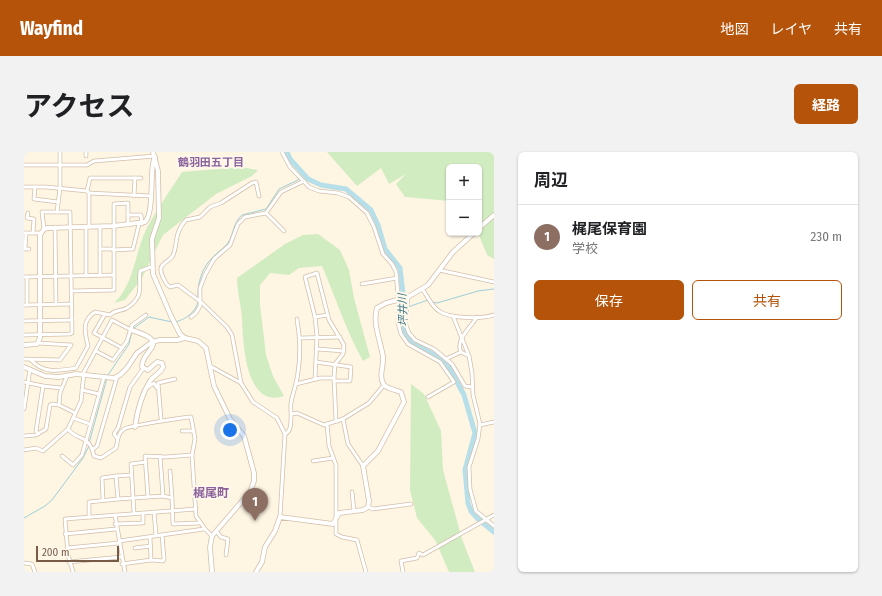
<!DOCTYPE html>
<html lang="ja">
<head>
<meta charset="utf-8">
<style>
  body { margin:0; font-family:"Fira Sans Condensed","Noto Sans JP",sans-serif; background:#f2f2f2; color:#202124 }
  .controls { position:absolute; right:12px; top:12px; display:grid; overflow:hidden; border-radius:6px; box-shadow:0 1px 3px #0004 }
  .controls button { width:36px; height:36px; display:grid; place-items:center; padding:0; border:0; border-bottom:1px solid #e0e0e0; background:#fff; color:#202124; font:20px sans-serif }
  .scale { position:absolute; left:12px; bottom:10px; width:83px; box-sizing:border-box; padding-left:4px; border:2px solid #785b47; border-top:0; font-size:11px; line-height:14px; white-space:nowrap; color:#785b47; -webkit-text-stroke:3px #fff8eb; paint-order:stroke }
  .you { position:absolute; left:206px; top:278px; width:14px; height:14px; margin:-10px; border:3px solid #fff; border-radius:50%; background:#1a73e8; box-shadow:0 0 0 6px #1a73e833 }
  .badge { display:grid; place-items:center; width:26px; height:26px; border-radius:50%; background:#b45309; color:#fff; font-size:13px; font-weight:700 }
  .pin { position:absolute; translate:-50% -33px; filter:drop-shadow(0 1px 2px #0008) }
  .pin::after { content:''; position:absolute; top:21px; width:14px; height:12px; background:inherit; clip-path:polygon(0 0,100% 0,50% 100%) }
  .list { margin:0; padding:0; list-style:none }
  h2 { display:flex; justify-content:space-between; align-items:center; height:52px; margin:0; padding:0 16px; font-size:17px }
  h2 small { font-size:13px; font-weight:400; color:#757577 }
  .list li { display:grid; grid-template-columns:26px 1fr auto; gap:12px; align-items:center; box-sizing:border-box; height:64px; padding:0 16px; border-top:1px solid #e0e0e0 }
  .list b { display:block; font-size:15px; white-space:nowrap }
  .list p { margin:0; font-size:13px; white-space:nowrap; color:#757577 }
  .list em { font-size:13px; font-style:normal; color:#757577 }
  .actions { display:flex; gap:8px; padding:12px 16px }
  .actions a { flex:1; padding:9px 0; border:1px solid #b45309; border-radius:6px; text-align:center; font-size:14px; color:#b45309 }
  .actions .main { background:#b45309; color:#fff }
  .map { position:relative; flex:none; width:470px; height:420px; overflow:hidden; border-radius:6px }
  header { display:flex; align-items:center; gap:24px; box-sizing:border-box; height:56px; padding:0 20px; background:#b45309; color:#fff }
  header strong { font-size:19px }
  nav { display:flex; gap:22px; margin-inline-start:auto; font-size:14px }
  .intro { display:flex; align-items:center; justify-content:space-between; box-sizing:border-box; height:96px; padding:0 24px }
  h1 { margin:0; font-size:28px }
  .button { padding:10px 18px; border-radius:6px; background:#b45309; color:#fff; font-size:14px; font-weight:700 }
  main { display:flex; gap:24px; padding:0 24px }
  aside { flex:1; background:#fff; border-radius:6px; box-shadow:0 1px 3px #0004 }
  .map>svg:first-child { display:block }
</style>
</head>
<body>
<header>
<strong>Wayfind</strong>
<nav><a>地図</a><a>レイヤ</a><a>共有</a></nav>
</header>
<div class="intro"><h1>アクセス</h1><a class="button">経路</a></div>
<main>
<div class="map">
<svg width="470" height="420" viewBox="0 0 470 420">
  <rect width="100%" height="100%" fill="#fef5e3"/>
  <g fill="#d1ecc1">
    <path d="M303 0H470V107L463 103 454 81 455 15H425V49L381 45 372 32 382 22 365 32 357 16 333 34Z"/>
    <path d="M217 15 234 18 228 24 192 42 139 83 118 126 101 148 90 151C110 133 111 100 122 78 132 58 146 39 158 20Z"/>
    <path d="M294 82 316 98 325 118 330 146 346 205 339 209C322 179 312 146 298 114L275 116 265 123 246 121 236 133V153L242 203 249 224 260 244C221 257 219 190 218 166 217 152 213 140 213 126L261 92 279 83Z"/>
    <path d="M387 232 400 242 417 279 419 318 438 387 451 420H425L411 388 393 366 386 338Z"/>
  </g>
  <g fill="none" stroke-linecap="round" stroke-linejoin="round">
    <g stroke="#9ccfdb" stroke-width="1">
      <path d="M174 147C173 131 178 115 190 104 195 99 200 96 204 91 210 81 209 71 218 63L242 57 255 37 276 27"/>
      <path d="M408 150 413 151 454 139 470 137"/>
      <path d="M384 155 404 148"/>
      <path d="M151 170C161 168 172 160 174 150"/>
      <path d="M110 176 125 165 148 170"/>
      <path d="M84 223 105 192 108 179"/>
      <path d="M65 291 83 226"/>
      <path d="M0 366 21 354 28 348 59 306 65 294"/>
    </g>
    <path stroke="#b6dfe9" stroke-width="5" d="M263 0 266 7 284 27 297 33 322 37 347 58 354 73 361 97 376 116 379 142 378 174 382 184 389 191 419 208 426 217 440 243 451 281 441 318 444 351 447 359 454 367 470 380"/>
    <defs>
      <g id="minor">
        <path d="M258 0 266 15 285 35 295 39 314 41 325 45 343 61 350 75 359 102 368 112 372 120 375 155 374 171 377 182 384 192 416 210 430 230 404 245"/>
        <path d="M62 4V0"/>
        <path d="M0 13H63L70 9 131 4"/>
        <path d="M0 35H22L63 39 65 41V75"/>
        <path d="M11 35 10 47 34 50"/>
        <path d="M63 39 66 26H111"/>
        <path d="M65 41 126 44"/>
        <path d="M110 44 111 26H117"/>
        <path d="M235 44 232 30 228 31 197 51 186 55 176 65 162 68C149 81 154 97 148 105 145 109 138 111 137 116 136 121 142 133 146 135L154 133 177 150 203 175 208 183 217 231 229 250 253 266 261 282 256 365"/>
        <path d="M4 61 3 66 10 67 9 81"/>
        <path d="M242 61 260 79"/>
        <path d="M104 73V63H117L118 72"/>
        <path d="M31 75 32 152"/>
        <path d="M62 75V124"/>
        <path d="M76 75V123"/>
        <path d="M20 77 18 60H33L36 36V0"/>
        <path d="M1 81H17"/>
        <path d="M2 81 1 97H5"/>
        <path d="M76 97H89"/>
        <path d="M89 98 109 97 115 72"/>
        <path d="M415 118 470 130"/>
        <path d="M0 125 90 123"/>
        <path d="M3 125V153"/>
        <path d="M338 132 373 126"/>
        <path d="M398 137C404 144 407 154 415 159 426 167 458 167 470 163"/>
        <path d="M47 139 90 138V52L104 51V63"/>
        <path d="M384 145 381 171 385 181 391 188 410 197 422 207 437 200"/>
        <path d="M0 153 48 152"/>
        <path d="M81 162 70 181 98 196"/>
        <path d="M429 164 445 204 448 221 449 243 456 272 454 287 445 315 446 337 452 359 470 374"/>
        <path d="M167 165 172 161 176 154V136L181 123 190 107 206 93 214 72 221 65 242 61 257 40 280 29"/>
        <path d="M291 165 304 163"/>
        <path d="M0 169 48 168"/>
        <path d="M107 178 88 168 60 220 57 249 44 277C54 290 65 281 70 304L77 306 92 296C94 289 93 282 100 277 104 274 161 265 167 265L171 287 168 303 172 364 181 377 188 384"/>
        <path d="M0 183 46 182 48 181 46 60H33"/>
        <path d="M276 186 316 185"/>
        <path d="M293 197 320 199"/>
        <path d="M72 199 89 208 103 189 108 173 122 163"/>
        <path d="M445 204 437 200C431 188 447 175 453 165"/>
        <path d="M0 207 36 208 47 193 14 191"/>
        <path d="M422 207 428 212 441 234 448 235"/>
        <path d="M7 208C20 222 34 219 52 216L64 194C61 181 57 169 71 160L86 163C92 157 96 160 103 156 121 144 114 135 116 119L127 115"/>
        <path d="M292 210 327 215 326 229H310"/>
        <path d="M186 214 217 231"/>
        <path d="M291 227 293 184 291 165 281 125 293 121 305 168 320 193 319 202 311 212 310 226"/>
        <path d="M0 230 19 234"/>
        <path d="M272 232 296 226H310L312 269"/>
        <path d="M124 235 130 231 133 236"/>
        <path d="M58 238 75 242"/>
        <path d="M35 253 36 241 43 224"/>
        <path d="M0 257 6 217"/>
        <path d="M268 262 273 261 300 273 319 267 345 251 360 233"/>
        <path d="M49 266 66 272"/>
        <path d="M137 267 134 231 151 227"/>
        <path d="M319 267 324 292 339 314"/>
        <path d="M303 272 305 294 312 313V382L318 385 333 388 342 420"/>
        <path d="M456 273 470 270"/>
        <path d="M158 279H170"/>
        <path d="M14 282 12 279 19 234 37 236"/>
        <path d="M261 282C270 279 266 259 267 251 269 240 273 231 274 220 277 202 276 185 273 167"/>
        <path d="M0 284 12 283 22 277 26 253 28 252 35 253 51 261"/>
        <path d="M93 286 90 282 94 276 106 235 119 217"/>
        <path d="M69 297 73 294 93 225"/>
        <path d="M0 298 12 296 19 299 44 277"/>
        <path d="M38 304 49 313 58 303 80 225"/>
        <path d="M136 304 139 344"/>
        <path d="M289 309 309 306"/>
        <path d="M146 319 148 346"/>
        <path d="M92 324 107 323"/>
        <path d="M328 340 330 359"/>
        <path d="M124 345 121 304 141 305 168 303"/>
        <path d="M94 347 139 344 148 346 149 372 175 371"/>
        <path d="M344 355 349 357 387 352"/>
        <path d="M130 360 132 383"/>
        <path d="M110 361 107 312 122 310"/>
        <path d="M91 363 101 420"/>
        <path d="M65 365V350L94 347 92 324 78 326 79 348"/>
        <path d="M91 372 119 371V361"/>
        <path d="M192 379 197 385 204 387 202 403"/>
        <path d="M41 382 92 377"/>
        <path d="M126 385 127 408 139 409 140 407 138 383"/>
        <path d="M95 389 180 377"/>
        <path d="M43 396 95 391"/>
        <path d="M111 396 127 394"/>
        <path d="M45 410 97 405"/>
        <path d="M0 411 8 412 11 420"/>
        <path d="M98 412 127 408"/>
        <path d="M49 420 44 403 41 367 172 357"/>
        <path d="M379 420 377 409 393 406 395 401 399 403 470 363"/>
      </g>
      <g id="tertiary">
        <path d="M129 0 134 19 135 66 128 87 129 122 147 164 156 182 161 186 174 189 182 196 190 234 206 267 220 284 230 321V329L226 340 188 384 186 395 188 420"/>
        <path d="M455 76 470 63"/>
        <path d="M107 178C150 191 117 197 118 215L124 218 133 210 138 211 139 215C137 221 130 223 126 229 118 242 113 260 111 275"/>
        <path d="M0 193 13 192 16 186V83L20 77 24 76 89 74 121 70C131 61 125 12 131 6"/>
        <path d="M0 215 21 224 35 225 52 222 90 226 96 223 103 216 113 201 128 190 136 188H153L161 186"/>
        <path d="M232 420 238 410 241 395 251 379 256 365 309 372 315 361 339 358 344 355 345 349 339 314 354 299 380 250 377 240C372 238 364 237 360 233 354 224 360 214 359 205 357 190 348 171 353 156L362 151 384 145 404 133 429 100 450 81"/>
      </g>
    </defs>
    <use href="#minor" stroke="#d2bfab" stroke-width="4.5"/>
    <use href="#tertiary" stroke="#d2bfab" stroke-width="5.5"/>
    <use href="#minor" stroke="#fff" stroke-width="3"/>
    <use href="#tertiary" stroke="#fff" stroke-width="4"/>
  </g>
  <g text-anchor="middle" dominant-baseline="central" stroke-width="4" stroke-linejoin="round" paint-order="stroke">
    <g font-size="11" font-weight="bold" fill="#8b629c" stroke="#fff8eb">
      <text x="187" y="10">鶴羽田五丁目</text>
    </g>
    <g font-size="11" font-style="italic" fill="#3c7786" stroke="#fff8eb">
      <text transform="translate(379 158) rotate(-92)">坪井川</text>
    </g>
    <g font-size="12" font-weight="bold" fill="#8b629c" stroke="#fff8eb">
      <text x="187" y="341">梶尾町</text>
    </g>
  </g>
</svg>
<div class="controls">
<button>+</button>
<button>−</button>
</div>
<div class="scale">200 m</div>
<div class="you"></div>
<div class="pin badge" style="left:231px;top:369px;background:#8d6e63">1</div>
</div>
<aside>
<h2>周辺<small></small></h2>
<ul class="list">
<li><span class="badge" style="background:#8d6e63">1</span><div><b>梶尾保育園</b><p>学校</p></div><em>230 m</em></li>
</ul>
<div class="actions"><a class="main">保存</a><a>共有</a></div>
</aside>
</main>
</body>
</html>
